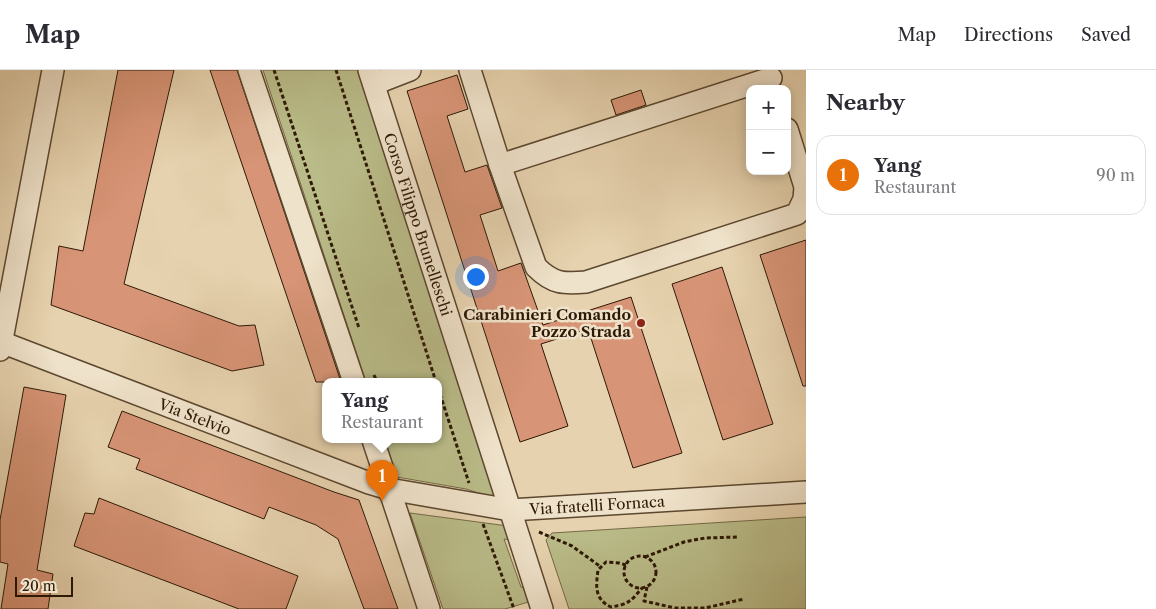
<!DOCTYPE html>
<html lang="en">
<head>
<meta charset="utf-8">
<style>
  body { margin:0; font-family:"Libre Caslon Text",serif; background:#f7f7f7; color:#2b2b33 }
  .controls { position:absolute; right:15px; top:15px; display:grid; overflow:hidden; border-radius:10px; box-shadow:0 2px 12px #0003 }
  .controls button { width:45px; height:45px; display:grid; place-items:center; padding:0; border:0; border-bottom:1px solid #e1e1e2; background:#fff; color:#2b2b33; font:25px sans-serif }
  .scale { position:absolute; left:15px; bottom:12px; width:58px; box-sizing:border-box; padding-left:5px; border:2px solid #2e1905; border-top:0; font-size:14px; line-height:18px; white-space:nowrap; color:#2e1905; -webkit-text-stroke:4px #efe2ca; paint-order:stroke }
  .you { position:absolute; left:475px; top:206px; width:18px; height:18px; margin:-12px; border:4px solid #fff; border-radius:50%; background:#1a73e8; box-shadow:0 0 0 8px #1a73e833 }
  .badge { display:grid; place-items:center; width:32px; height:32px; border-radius:50%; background:#8f2418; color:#fff; font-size:16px; font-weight:700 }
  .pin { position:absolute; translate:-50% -41px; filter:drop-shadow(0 1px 2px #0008) }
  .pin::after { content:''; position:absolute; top:26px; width:18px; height:15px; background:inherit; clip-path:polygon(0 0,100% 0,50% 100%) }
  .popup { position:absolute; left:322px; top:308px; width:120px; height:65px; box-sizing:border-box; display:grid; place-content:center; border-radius:10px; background:#fff; filter:drop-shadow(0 1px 4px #0005); font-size:16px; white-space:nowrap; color:#7c7c81 }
  .popup b { font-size:19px; color:#2b2b33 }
  .popup::after { content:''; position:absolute; left:50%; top:100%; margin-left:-10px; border:10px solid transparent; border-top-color:#fff }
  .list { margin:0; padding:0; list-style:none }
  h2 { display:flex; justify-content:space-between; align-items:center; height:65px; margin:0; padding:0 20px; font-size:21px }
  h2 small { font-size:16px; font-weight:400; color:#7c7c81 }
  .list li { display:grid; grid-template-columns:32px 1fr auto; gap:15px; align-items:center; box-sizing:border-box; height:80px; margin:0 10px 10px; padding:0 10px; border:1px solid #e1e1e2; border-radius:15px }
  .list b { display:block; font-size:19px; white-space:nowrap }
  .list p { margin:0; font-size:16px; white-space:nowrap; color:#7c7c81 }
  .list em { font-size:16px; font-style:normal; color:#7c7c81 }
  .map { position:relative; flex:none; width:806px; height:539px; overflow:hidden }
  header { display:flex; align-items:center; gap:30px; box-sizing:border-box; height:70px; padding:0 25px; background:#fff; border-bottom:1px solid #e1e1e2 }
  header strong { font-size:24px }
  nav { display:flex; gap:28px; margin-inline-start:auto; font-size:18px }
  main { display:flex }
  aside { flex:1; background:#fff }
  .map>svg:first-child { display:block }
</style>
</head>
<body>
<header>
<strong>Map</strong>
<nav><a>Map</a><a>Directions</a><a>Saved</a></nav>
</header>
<main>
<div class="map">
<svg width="806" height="539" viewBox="0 0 806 539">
  <rect width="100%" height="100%" fill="#e6d2ae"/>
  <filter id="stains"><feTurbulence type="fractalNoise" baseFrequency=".004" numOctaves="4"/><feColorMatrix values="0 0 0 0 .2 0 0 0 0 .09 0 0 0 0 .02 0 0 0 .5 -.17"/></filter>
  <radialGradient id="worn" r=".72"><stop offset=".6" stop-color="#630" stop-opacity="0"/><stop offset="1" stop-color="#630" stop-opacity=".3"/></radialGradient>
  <g fill="#b9bb88" stroke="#746a46">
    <path d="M263 0H358L497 429 466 419 397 407 385 370H438V312H366Z"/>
    <path d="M410 443 508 456 515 471 504 469 521 517 531 520 535 530 505 539H443Z"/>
    <path d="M806 447V539H569L546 470 552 463Z"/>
  </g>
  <g fill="#d79476" stroke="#2e1905">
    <path d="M118 0H174L124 214 239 256 255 255 264 295 232 301 51 235 59 176 83 181Z"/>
    <path d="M210 0H237L341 312H316Z"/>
    <path d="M457 5 468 39 447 46 465 102 487 95 502 138 480 145 498 201 521 193 543 255 631 227 682 383 633 398 588 259 541 274 568 356 520 372 407 21Z"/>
    <path d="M641 20 646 35 616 45 611 30Z"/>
    <path d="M806 170V316H803L760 185Z"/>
    <path d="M722 197 773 354 723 370 672 214Z"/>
    <path d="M24 317 66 325 37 500 53 504 48 539H1L8 494 0 492V450Z"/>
    <path d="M122 341 334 422 359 430 398 539H364L338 469 316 455 269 437 264 449 136 399 140 389 108 377Z"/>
    <path d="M99 428 298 506 286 539H239L74 476 85 443 94 444Z"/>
  </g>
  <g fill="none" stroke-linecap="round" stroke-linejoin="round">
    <defs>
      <g id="minor">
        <path d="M249 0 354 312"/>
        <path id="s1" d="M369 0 542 539"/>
        <path d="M470 0 500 95 536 197C553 214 564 214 586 212L797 144 804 129 805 117 787 59"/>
        <path d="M374 14 410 0"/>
        <path d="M500 95 771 8"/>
        <path id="s2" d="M1 272 369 413 389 419 510 440 806 422"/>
        <path d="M0 280 53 0"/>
        <path d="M373 370 429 539"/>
      </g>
    </defs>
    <use href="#minor" stroke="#5c472f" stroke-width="24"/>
    <g stroke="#2e1905" stroke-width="3" stroke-dasharray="4 2.5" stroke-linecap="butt">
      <path d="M274 0 359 258"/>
      <path d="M336 0 436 312"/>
      <path d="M374 305 377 312"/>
      <path d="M438 318 469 413"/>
      <path d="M483 454 514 539"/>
      <path d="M539 462 572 476 601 497"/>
      <circle cx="640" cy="502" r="16"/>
      <path d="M645 487 684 472 705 468 739 467"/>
      <path d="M626 495 619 493 606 492 598 500C596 516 594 529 611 537 629 534 631 531 642 518"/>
      <path d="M647 517 644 531 675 538H705L744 529"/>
    </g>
    <use href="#minor" stroke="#efe2ca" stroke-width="21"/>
  </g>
  <circle fill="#8f2418" stroke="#efe2ca" stroke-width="2" cx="641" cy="253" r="5"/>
  <g text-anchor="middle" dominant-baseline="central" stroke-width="5" stroke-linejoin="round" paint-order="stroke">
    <g font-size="15" fill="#2e1905" stroke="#efe2ca">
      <text stroke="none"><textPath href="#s1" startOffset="162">Corso Filippo Brunelleschi</textPath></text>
      <text stroke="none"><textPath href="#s2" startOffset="208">Via Stelvio</textPath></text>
      <text stroke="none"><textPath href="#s2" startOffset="625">Via fratelli Fornaca</textPath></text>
    </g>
    <g font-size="15" font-weight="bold" fill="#2e1905" stroke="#efe2ca" text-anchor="end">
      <text x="631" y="244">Carabinieri Comando<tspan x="631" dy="17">Pozzo Strada</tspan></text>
    </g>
  </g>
  <rect width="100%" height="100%" filter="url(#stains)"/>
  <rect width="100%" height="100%" fill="url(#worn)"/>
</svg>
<div class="controls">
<button>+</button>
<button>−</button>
</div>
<div class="scale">20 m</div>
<div class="you"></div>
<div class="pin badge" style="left:382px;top:431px;background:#e8710a">1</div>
<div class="popup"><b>Yang</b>Restaurant</div>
</div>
<aside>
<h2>Nearby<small></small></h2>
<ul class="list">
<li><span class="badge" style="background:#e8710a">1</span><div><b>Yang</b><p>Restaurant</p></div><em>90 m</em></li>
</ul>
</aside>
</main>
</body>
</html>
